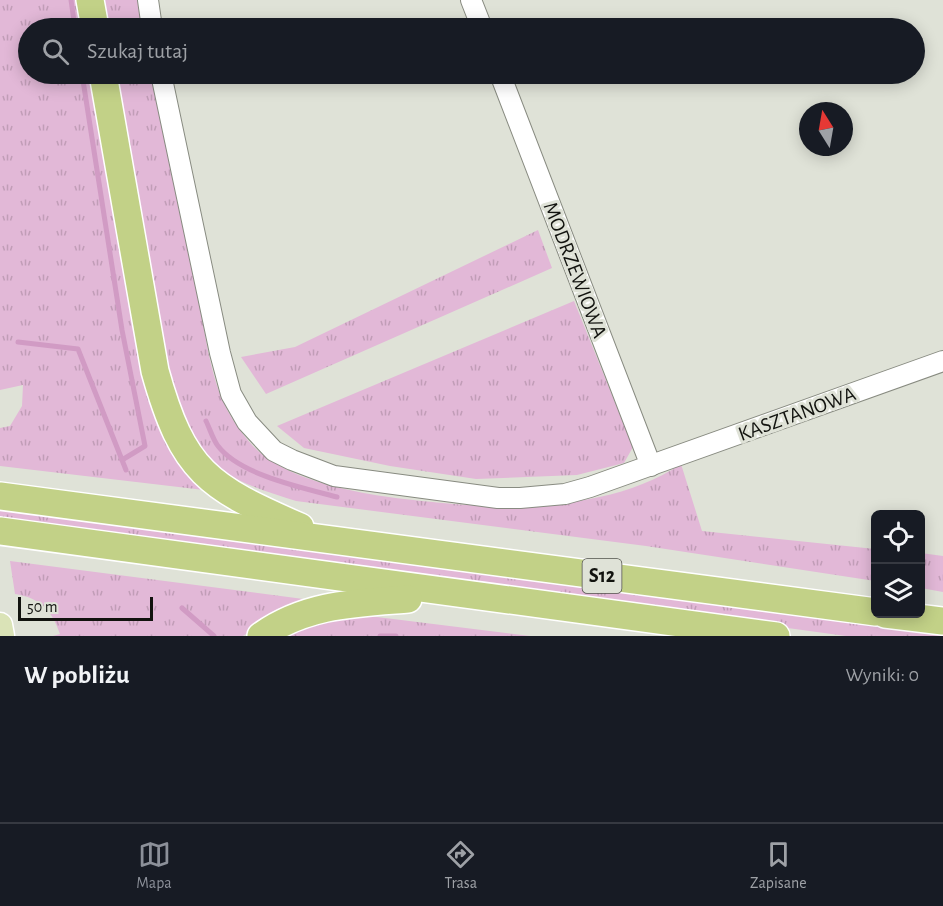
<!DOCTYPE html>
<html lang="pl">
<head>
<meta charset="utf-8">
<style>
  body { margin:0; font-family:"Alegreya Sans",sans-serif; background:#242831; color:#f1f3f6 }
  .controls { position:absolute; right:18px; bottom:18px; display:grid; overflow:hidden; border-radius:9px; box-shadow:0 3px 15px #0003 }
  .controls button { width:54px; height:54px; display:grid; place-items:center; padding:0; border:0; border-bottom:2px solid #363941; background:#171b24; color:#f1f3f6; font:30px sans-serif }
  .compass { position:absolute; left:799px; top:102px; width:54px; height:54px; border-radius:50%; background:#171b24; box-shadow:0 3px 15px #0003; rotate:349deg }
  .scale { position:absolute; left:18px; bottom:15px; width:135px; box-sizing:border-box; padding-left:6px; border:3px solid #12130f; border-top:0; font-size:16px; line-height:21px; white-space:nowrap; color:#12130f; -webkit-text-stroke:4px #dfe2d7; paint-order:stroke }
  .list { margin:0; padding:0; list-style:none }
  h2 { display:flex; justify-content:space-between; align-items:center; height:78px; margin:0; padding:0 24px; font-size:26px }
  h2 small { font-size:20px; font-weight:400; color:#9ea1a6 }
  .icon { flex:none; width:33px; height:33px; fill:none; stroke:currentColor; stroke-width:2; stroke-linecap:round; stroke-linejoin:round }
  .map { position:relative; flex:none; width:943px; height:636px; overflow:hidden }
  .search { position:absolute; background:#171b24; box-shadow:0 3px 15px #0003; left:18px; right:18px; top:18px; height:66px; display:flex; align-items:center; gap:15px; box-sizing:border-box; padding:0 21px; border-radius:33px; color:#9ea1a6; font-size:22px }
  .sheet { height:186px; background:#171b24 }
  nav { display:flex; justify-content:space-around; align-items:center; box-sizing:border-box; height:84px; border-top:2px solid #363941; background:#171b24; font-size:16px; color:#9ea1a6 }
  nav a { display:grid; justify-items:center; gap:3px }
  nav .on { color:#8c9099 }
  .map>svg:first-child { display:block }
</style>
</head>
<body>
<div class="map">
<svg width="943" height="636" viewBox="0 0 943 636">
  <defs>
    <pattern id="grass-tufts" width="24" height="20" patternUnits="userSpaceOnUse" patternTransform="scale(1.5)"><rect width="24" height="20" fill="#e2b8d7"/><path d="M3 7l-1-3M5 7V3M7 7l1-3M15 17l-1-3M17 17v-4M19 17l1-3" fill="none" stroke="#c19db7"/></pattern>
  </defs>
  <rect width="100%" height="100%" fill="#dfe2d7"/>
  <g fill="url(#grass-tufts)">
    <path d="M0 0H82L87 28H28V74H95L147 376 163 435 186 474 204 490 0 466V428L10 426 22 406 23 385 0 390Z"/>
    <path d="M100 0H142L146 28H105Z"/>
    <path d="M113 74H153C168 146 183 218 197 291 204 325 209 370 223 401 230 417 241 433 253 446 295 490 396 499 454 504 527 510 619 506 681 464L702 531 875 549V581L646 546 296 501C260 489 218 479 197 443 187 427 185 406 170 394Z"/>
    <path d="M538 230 552 268 266 394 241 357 295 347Z"/>
    <path d="M574 301 633 447 624 463 577 475 476 479 390 466 304 448 277 426Z"/>
    <path d="M0 507 943 633V636H846L0 520Z"/>
    <path d="M921 553 943 556V592L921 588Z"/>
    <path d="M10 561 311 600 273 615 243 636H53L60 634C52 610 40 598 15 594Z"/>
    <path d="M369 616 530 636H285L311 623Z"/>
  </g>
  <g fill="none" stroke-linecap="round" stroke-linejoin="round">
    <g stroke="#d19bc4" stroke-width="5">
      <path d="M71 0 75 28"/>
      <path d="M82 74 122 330 145 446 122 460"/>
      <path d="M18 342 78 349 126 470"/>
      <path d="M206 421C210 429 213 440 218 446 240 475 303 488 337 497"/>
      <path d="M182 608 214 636"/>
      <path d="M380 636H396"/>
    </g>
    <defs>
      <g id="minor">
        <path d="M148 0 152 28"/>
        <path d="M471 0 482 28"/>
        <path d="M161 74 220 353 231 394 247 422 274 451 292 460 334 476 498 498H520L565 494 590 487 943 361"/>
        <path d="M500 74 651 466"/>
      </g>
      <path id="major" d="M0 625 2 636"/>
      <g id="highway">
        <path d="M90 0 95 28"/>
        <path d="M103 74 155 371C183 472 208 487 300 527"/>
        <path d="M0 496 876 612"/>
        <path d="M0 531 776 636"/>
        <path d="M885 614 943 621"/>
        <path d="M261 636C306 604 355 603 408 599"/>
      </g>
    </defs>
    <use href="#minor" stroke="#888b81" stroke-width="22"/>
    <use href="#major" stroke="#fff" stroke-width="27"/>
    <use href="#highway" stroke="#fff" stroke-width="30"/>
    <use href="#minor" stroke="#fff" stroke-width="20"/>
    <use href="#major" stroke="#dae3b7" stroke-width="24"/>
    <use href="#highway" stroke="#c2d187" stroke-width="27"/>
  </g>
  <g text-anchor="middle" dominant-baseline="central" stroke-width="6" stroke-linejoin="round" paint-order="stroke">
    <rect fill="#dfe2d7" stroke="#50514b" stroke-width="1.5" x="582.5" y="559" width="39" height="34" rx="4.5"/>
    <g font-size="20" font-weight="bold" fill="#12130f">
      <text x="602" y="576">S12</text>
    </g>
    <g font-size="21" fill="#12130f" stroke="#dfe2d7">
      <text transform="translate(575 270) rotate(69)">MODRZEWIOWA</text>
      <text transform="translate(797 414) rotate(-20)">KASZTANOWA</text>
    </g>
  </g>
</svg>
<div class="controls">
<button><svg class="icon" aria-label="locate" viewBox="0 0 24 24"><circle cx="12" cy="12" r="6"/><path d="M12 2v4M12 18v4M2 12h4M18 12h4"/></svg></button>
<button><svg class="icon" aria-label="layers" viewBox="0 0 24 24"><path d="M12 4l9 5-9 5-9-5zM3 14l9 5 9-5"/></svg></button>
</div>
<svg class="compass" viewBox="-18 -18 36 36"><path d="M0-13l5 13h-10z" fill="#e53935"/><path d="M0 13l5-13h-10z" fill="#9ea1a6"/></svg>
<div class="scale">50 m</div>
<div class="search"><svg class="icon" aria-label="search" viewBox="0 0 24 24"><circle cx="10" cy="10" r="6"/><path d="M15 15l6 6"/></svg>Szukaj tutaj</div>
</div>
<section class="sheet">
<h2>W pobliżu<small>Wyniki: 0</small></h2>
<ul class="list">
</ul>
</section>
<nav>
<a class="on"><svg class="icon" aria-label="map" viewBox="0 0 24 24"><path d="M3 6l6-2 6 2 6-2v14l-6 2-6-2-6 2zM9 4v14M15 6v14"/></svg>Mapa</a>
<a><svg class="icon" aria-label="directions" viewBox="0 0 24 24"><path d="M12 3l9 9-9 9-9-9zM9 14v-3h6M13 9l2 2-2 2"/></svg>Trasa</a>
<a><svg class="icon" aria-label="saved" viewBox="0 0 24 24"><path d="M7 4h10v16l-5-4-5 4z"/></svg>Zapisane</a>
</nav>
</body>
</html>
